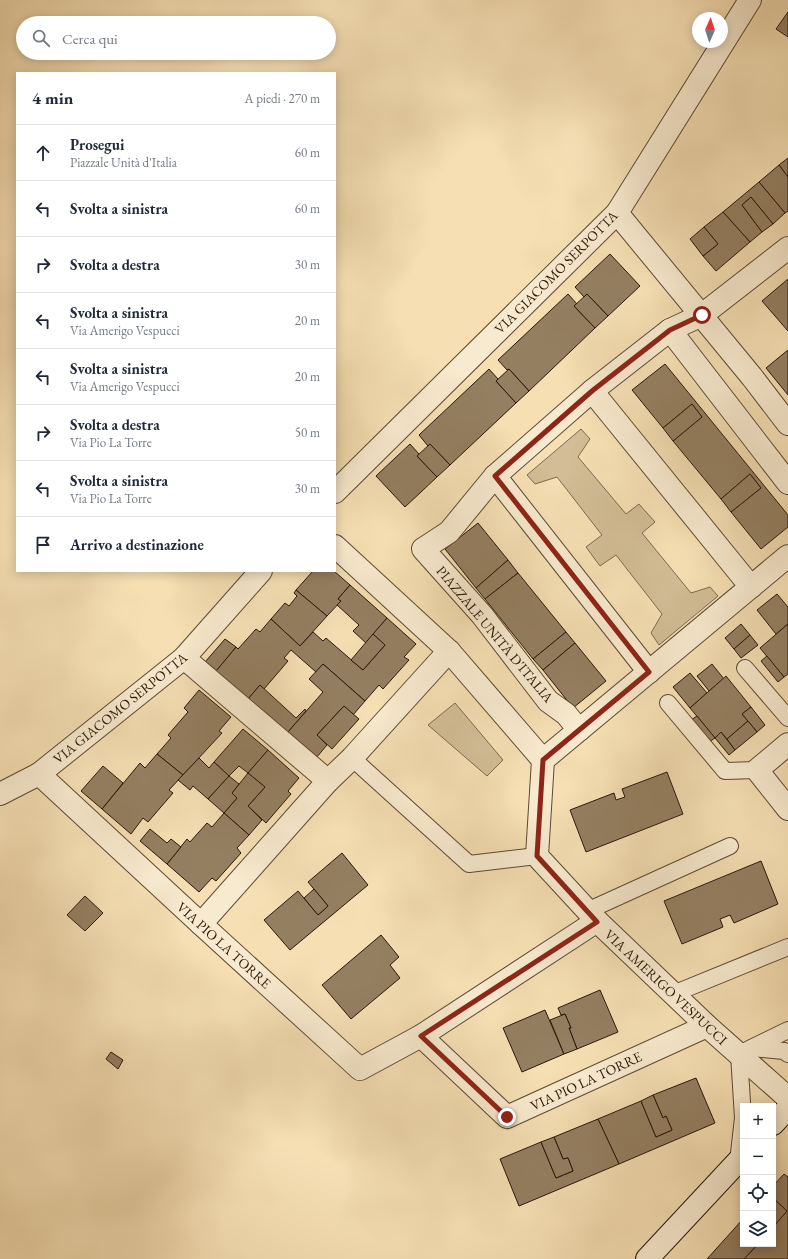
<!DOCTYPE html>
<html lang="it">
<head>
<meta charset="utf-8">
<style>
  body { margin:0; font-family:"EB Garamond",serif; background:#f6f6f7; color:#1f2937 }
  .controls { position:absolute; right:12px; bottom:12px; display:grid; overflow:hidden; border-radius:0px; box-shadow:0 2px 10px #0003 }
  .controls button { width:36px; height:36px; display:grid; place-items:center; padding:0; border:0; border-bottom:1px solid #e0e1e3; background:#fff; color:#1f2937; font:20px sans-serif }
  .compass { position:absolute; left:692px; top:12px; width:36px; height:36px; border-radius:50%; background:#fff; box-shadow:0 2px 10px #0003; rotate:3deg }
  .stop { position:absolute; width:12px; height:12px; margin:-9px; border:3px solid #8f2418; border-radius:50%; background:#fff }
  .stop.end { background:#8f2418; border-color:#fff; box-shadow:0 1px 4px #0008 }
  .list { margin:0; padding:0; list-style:none }
  h2 { display:flex; justify-content:space-between; align-items:center; height:52px; margin:0; padding:0 16px; font-size:17px }
  h2 small { font-size:13px; font-weight:400; color:#747a83 }
  .list li { display:grid; grid-template-columns:26px 1fr auto; gap:12px; align-items:center; box-sizing:border-box; height:56px; padding:0 16px; border-top:1px solid #e0e1e3 }
  .list b { display:block; font-size:15px; white-space:nowrap }
  .list p { margin:0; font-size:13px; white-space:nowrap; color:#747a83 }
  .list em { font-size:13px; font-style:normal; color:#747a83 }
  .icon { flex:none; width:22px; height:22px; fill:none; stroke:currentColor; stroke-width:2; stroke-linecap:round; stroke-linejoin:round }
  .map { position:relative; flex:none; width:788px; height:1259px; overflow:hidden }
  .search { position:absolute; background:#fff; box-shadow:0 2px 10px #0003; left:16px; top:16px; width:320px; height:44px; display:flex; align-items:center; gap:10px; box-sizing:border-box; padding:0 14px; border-radius:22px; color:#747a83; font-size:15px }
  .panel { position:absolute; background:#fff; box-shadow:0 2px 10px #0003; left:16px; top:72px; width:320px; height:500px; border-radius:0px }
  .map>svg:first-child { display:block }
</style>
</head>
<body>
<div class="map">
<svg width="788" height="1259" viewBox="0 0 788 1259">
  <rect width="100%" height="100%" fill="#f5dfb3"/>
  <filter id="stains"><feTurbulence type="fractalNoise" baseFrequency=".005" numOctaves="4"/><feColorMatrix values="0 0 0 0 .2 0 0 0 0 .09 0 0 0 0 .02 0 0 0 .5 -.17"/></filter>
  <radialGradient id="worn" r=".72"><stop offset=".6" stop-color="#630" stop-opacity="0"/><stop offset="1" stop-color="#630" stop-opacity=".3"/></radialGradient>
  <g fill="#d2bd96" stroke="#7e6a50">
    <path d="M581 429 590 439 578 457 626 514 639 504 655 522 642 533 691 593 710 587 718 596 659 645 651 633 662 614 616 555 600 566 586 547 602 535 557 477 535 484 527 475Z"/>
    <path d="M455 703 503 760 487 776 428 725Z"/>
  </g>
  <g fill="#947f61" stroke="#2a1709">
    <path d="M788 12V37L776 29Z"/>
    <path d="M788 158V177L779 165Z"/>
    <path d="M779 165 788 177V211L785 213 759 182Z"/>
    <path d="M759 182 785 213 773 224 751 197 742 205 762 232 750 242 723 212Z"/>
    <path d="M751 197 773 224 762 232 742 205Z"/>
    <path d="M723 212 750 242 716 271 703 256 718 244 704 227Z"/>
    <path d="M704 227 718 244 703 256 690 239Z"/>
    <path d="M610 254 640 286 608 316 587 294 584 297 575 287Z"/>
    <path d="M788 279V331L762 301Z"/>
    <path d="M568 294 577 304 574 306 595 328 529 391 509 369 507 370 498 360Z"/>
    <path d="M587 294 608 316 595 328 574 306Z"/>
    <path d="M788 350V395L766 368Z"/>
    <path d="M665 364 788 515V527L761 549 731 512 761 488 750 474 721 499 673 441 702 417 692 404 663 428 632 390Z"/>
    <path d="M489 369 498 379 496 381 516 403 450 465 430 444 428 446 419 435Z"/>
    <path d="M509 369 529 391 516 403 496 381Z"/>
    <path d="M692 404 702 417 673 441 663 428Z"/>
    <path d="M410 444 419 454 417 456 437 477 405 507 376 476Z"/>
    <path d="M430 444 450 465 437 477 417 456Z"/>
    <path d="M750 474 761 488 731 512 721 499Z"/>
    <path d="M478 523 508 560 476 588 445 549Z"/>
    <path d="M508 560 518 573 485 599 476 588Z"/>
    <path d="M313 571H334L350 585 338 599 341 601 327 616 296 590Z"/>
    <path d="M518 573 566 632 533 659 485 599Z"/>
    <path d="M350 585 387 618 366 643 353 631 359 625 337 605 341 601 338 599Z"/>
    <path d="M296 590 327 616 300 646 271 619 285 603 289 606 297 596 294 593Z"/>
    <path d="M777 594 788 607V624L776 634 757 610Z"/>
    <path d="M387 618 416 644 404 657 409 660 383 689 379 685 365 701 323 664 316 672 291 650 284 658 288 661 264 689 260 685 248 699 216 671 236 647 238 649 256 629 260 632 271 619 300 646 313 632 323 641 326 638 363 670 385 645 373 634Z"/>
    <path d="M741 624 750 635 734 649 725 638Z"/>
    <path d="M788 624V674L784 677 760 648Z"/>
    <path d="M566 632 575 643 543 670 533 659Z"/>
    <path d="M373 634 385 645 363 670 351 660Z"/>
    <path d="M750 635 758 645 741 658 734 649Z"/>
    <path d="M225 639 236 647 216 671 205 662Z"/>
    <path d="M575 643 606 681 573 708 543 670Z"/>
    <path d="M767 656 784 677 778 682 761 661Z"/>
    <path d="M323 664 365 701 353 715 344 706 317 735 327 745 316 758 287 733 323 692 309 679Z"/>
    <path d="M712 664 724 679 709 691 697 676Z"/>
    <path d="M690 673 707 693 690 708 673 687Z"/>
    <path d="M726 676 751 707 742 714 748 721 727 739 721 732 715 738 690 708Z"/>
    <path d="M260 685 296 718 305 709 306 711 287 733 248 699Z"/>
    <path d="M199 690 231 717 219 731 222 733 183 775 157 754 171 738 168 735 188 712 184 708Z"/>
    <path d="M344 706 359 719 332 749 317 735Z"/>
    <path d="M751 707 765 725 757 732 742 714Z"/>
    <path d="M697 716 715 738 709 742 691 720Z"/>
    <path d="M748 721 757 732 735 750 727 739Z"/>
    <path d="M243 729 268 750 248 773 239 766 229 776 214 762Z"/>
    <path d="M721 732 735 750 729 755 715 738Z"/>
    <path d="M268 750 299 778 288 791 291 794 266 823 248 806 265 787 248 773Z"/>
    <path d="M157 754 183 775 169 790 173 793 148 822 143 818 131 834 102 809 140 763 145 768Z"/>
    <path d="M199 758 209 768 214 762 229 776 208 799 193 786 190 790 178 780Z"/>
    <path d="M103 766 123 783 102 809 81 791Z"/>
    <path d="M667 772 683 814 586 852 570 810 614 793 616 800 625 797 622 789Z"/>
    <path d="M248 773 265 787 248 806 262 820 249 835 224 813 237 798 232 793Z"/>
    <path d="M229 776 239 784 232 793 237 798 224 813 208 799Z"/>
    <path d="M224 813 249 835 237 848 241 853 216 881 212 878 199 892 167 864 187 839 190 842 207 823 212 827Z"/>
    <path d="M150 829 167 843 171 839 181 847 167 864 140 841Z"/>
    <path d="M342 853 368 885 290 950 264 920 298 891 318 915 328 906 308 882Z"/>
    <path d="M761 861 778 904 734 923 730 915 720 919 723 927 682 944 664 901Z"/>
    <path d="M314 889 328 906 318 915 304 898Z"/>
    <path d="M85 896 103 913 85 931 67 915Z"/>
    <path d="M381 935 399 957 390 965 400 978 351 1019 322 985Z"/>
    <path d="M600 990 618 1032 577 1049 569 1028H571L565 1014 561 1015 558 1008Z"/>
    <path d="M545 1010 564 1054 522 1072 503 1028Z"/>
    <path d="M565 1014 571 1028H569L577 1049 564 1054 550 1020Z"/>
    <path d="M111 1052 123 1060 118 1069 106 1059Z"/>
    <path d="M696 1078 715 1123 619 1164 598 1119 641 1101 656 1137 672 1130 666 1116 663 1118 653 1095Z"/>
    <path d="M653 1095 663 1118 666 1116 672 1130 656 1137 641 1101Z"/>
    <path d="M598 1119 619 1164 519 1206 500 1159 541 1142 556 1178 573 1171 568 1158 563 1159 554 1137Z"/>
    <path d="M554 1137 563 1159 568 1158 573 1171 556 1178 541 1142Z"/>
    <path d="M784 1174 788 1177V1259H744L758 1244H773V1227L787 1211 773 1198V1186Z"/>
    <path d="M773 1198 787 1211 773 1227Z"/>
    <path d="M743 1219V1244H758L744 1259H707Z"/>
  </g>
  <g fill="none" stroke-linecap="round" stroke-linejoin="round">
    <defs>
      <g id="service">
        <path d="M745 668 788 718"/>
        <path d="M668 703 725 771 757 770"/>
        <path d="M352 758 469 864 537 856"/>
        <path d="M587 911 730 846"/>
        <path d="M673 994 788 947"/>
        <path d="M752 1048 784 1051 788 1054"/>
        <path d="M738 1162 743 1118 739 1054 788 1030"/>
      </g>
      <g id="minor">
        <path d="M617 213 752 377 788 424"/>
        <path d="M670 330 788 483"/>
        <path d="M592 391 751 587"/>
        <path d="M495 476 649 672"/>
        <path d="M335 492 617 213 750 0"/>
        <path d="M335 546 449 651 543 760 537 856 597 921 707 1026 788 1098"/>
        <path d="M184 658 328 781"/>
        <path d="M579 730 566 714 548 701 482 615 423 549 449 532 495 476 592 391 670 330 702 315 788 248"/>
        <path d="M788 744 757 770 788 809"/>
        <path d="M543 760 788 556"/>
        <path d="M39 774 201 924 360 1069 421 1036 597 921"/>
        <path d="M0 794 39 774 184 658 261 571"/>
        <path d="M201 924 328 781 352 758 449 651"/>
        <path d="M421 1036 507 1117 707 1026"/>
      </g>
      <g id="secondary">
        <path d="M773 1124 788 1108"/>
        <path d="M647 1259 743 1156"/>
      </g>
    </defs>
    <use href="#service" stroke="#5d4934" stroke-width="18"/>
    <use href="#minor" stroke="#5d4934" stroke-width="24"/>
    <use href="#secondary" stroke="#2a1709" stroke-width="24"/>
    <use href="#service" stroke="#f8eace" stroke-width="16"/>
    <use href="#minor" stroke="#f8eace" stroke-width="22"/>
    <use href="#secondary" stroke="#f8eace" stroke-width="22"/>
  </g>
  <g fill="none" stroke-linecap="round" stroke-linejoin="round">
    <path stroke="#8f2418" stroke-width="5" d="M507 1117 421 1036 597 922 537 856 543 760 649 672 495 476 592 391 670 330 702 315"/>
  </g>
  <g text-anchor="middle" dominant-baseline="central" stroke-width="4" stroke-linejoin="round" paint-order="stroke">
    <g font-size="14" fill="#2a1709" stroke="#f8eace">
      <text transform="translate(556 272) rotate(-45)">VIA GIACOMO SERPOTTA</text>
      <text transform="translate(495 634) rotate(50)">PIAZZALE UNITÀ D'ITALIA</text>
      <text transform="translate(120 708) rotate(-39)">VIA GIACOMO SERPOTTA</text>
      <text transform="translate(224 945) rotate(42)">VIA PIO LA TORRE</text>
      <text transform="translate(666 987) rotate(43)">VIA AMERIGO VESPUCCI</text>
      <text transform="translate(586 1081) rotate(-25)">VIA PIO LA TORRE</text>
    </g>
  </g>
  <rect width="100%" height="100%" filter="url(#stains)"/>
  <rect width="100%" height="100%" fill="url(#worn)"/>
</svg>
<div class="controls">
<button>+</button>
<button>−</button>
<button><svg class="icon" aria-label="locate" viewBox="0 0 24 24"><circle cx="12" cy="12" r="6"/><path d="M12 2v4M12 18v4M2 12h4M18 12h4"/></svg></button>
<button><svg class="icon" aria-label="layers" viewBox="0 0 24 24"><path d="M12 4l9 5-9 5-9-5zM3 14l9 5 9-5"/></svg></button>
</div>
<svg class="compass" viewBox="-18 -18 36 36"><path d="M0-13l5 13h-10z" fill="#e53935"/><path d="M0 13l5-13h-10z" fill="#747a83"/></svg>
<div class="stop" style="left:702px;top:315px"></div>
<div class="stop end" style="left:507px;top:1117px"></div>
<div class="search"><svg class="icon" aria-label="search" viewBox="0 0 24 24"><circle cx="10" cy="10" r="6"/><path d="M15 15l6 6"/></svg>Cerca qui</div>
<section class="panel">
<h2>4 min<small>A piedi · 270 m</small></h2>
<ul class="list">
<li><svg class="icon" aria-label="ahead" viewBox="0 0 24 24"><path d="M12 20V5M6 11l6-6 6 6"/></svg><div><b>Prosegui</b><p>Piazzale Unità d'Italia</p></div><em>60 m</em></li>
<li><svg class="icon" aria-label="left" viewBox="0 0 24 24"><path d="M17 20v-9H6M10 6l-5 5 5 5"/></svg><div><b>Svolta a sinistra</b></div><em>60 m</em></li>
<li><svg class="icon" aria-label="right" viewBox="0 0 24 24"><path d="M7 20v-9h11M14 6l5 5-5 5"/></svg><div><b>Svolta a destra</b></div><em>30 m</em></li>
<li><svg class="icon" aria-label="left" viewBox="0 0 24 24"><path d="M17 20v-9H6M10 6l-5 5 5 5"/></svg><div><b>Svolta a sinistra</b><p>Via Amerigo Vespucci</p></div><em>20 m</em></li>
<li><svg class="icon" aria-label="left" viewBox="0 0 24 24"><path d="M17 20v-9H6M10 6l-5 5 5 5"/></svg><div><b>Svolta a sinistra</b><p>Via Amerigo Vespucci</p></div><em>20 m</em></li>
<li><svg class="icon" aria-label="right" viewBox="0 0 24 24"><path d="M7 20v-9h11M14 6l5 5-5 5"/></svg><div><b>Svolta a destra</b><p>Via Pio La Torre</p></div><em>50 m</em></li>
<li><svg class="icon" aria-label="left" viewBox="0 0 24 24"><path d="M17 20v-9H6M10 6l-5 5 5 5"/></svg><div><b>Svolta a sinistra</b><p>Via Pio La Torre</p></div><em>30 m</em></li>
<li><svg class="icon" aria-label="arrive" viewBox="0 0 24 24"><path d="M6 21V4h12l-3 4 3 4H6"/></svg><div><b>Arrivo a destinazione</b></div></li>
</ul>
</section>
</div>
</body>
</html>
